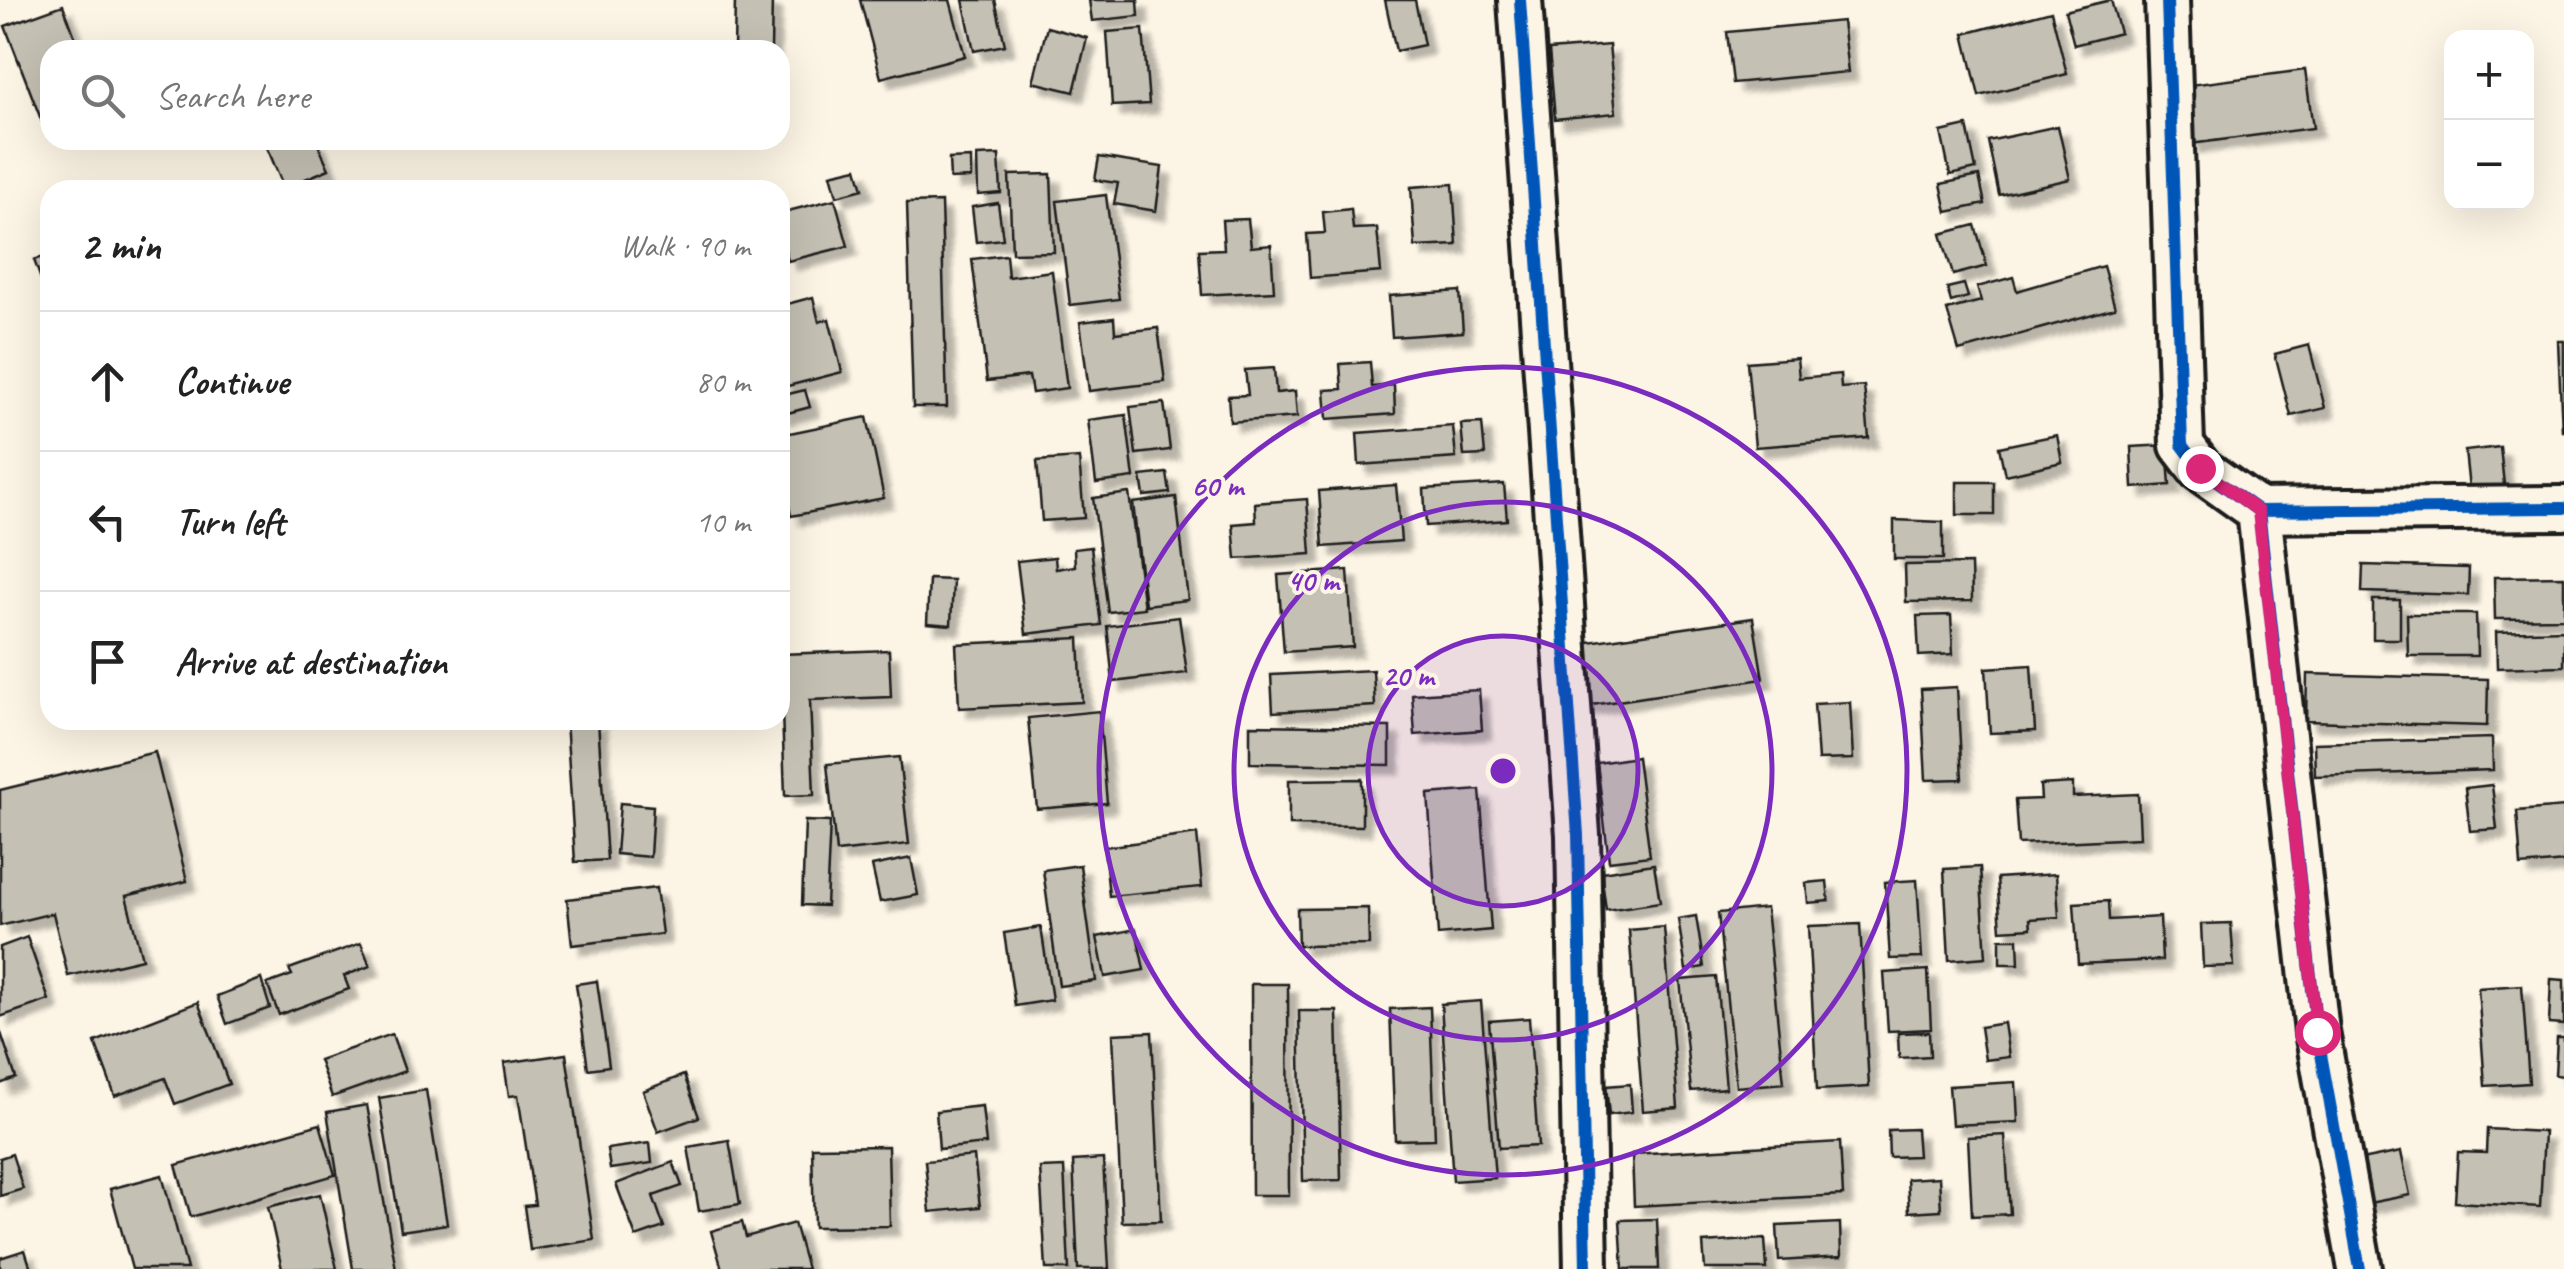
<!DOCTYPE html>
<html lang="en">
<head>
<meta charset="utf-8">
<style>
  body { margin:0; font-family:Caveat,sans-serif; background:#f6f6f6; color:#222 }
  .controls { position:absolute; right:30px; top:30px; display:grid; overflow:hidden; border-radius:20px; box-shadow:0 10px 40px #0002 }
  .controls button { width:90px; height:90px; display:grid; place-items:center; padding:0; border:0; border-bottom:2px solid #e0e0e0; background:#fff; color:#222; font:50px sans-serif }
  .stop { position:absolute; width:30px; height:30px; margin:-22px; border:8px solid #db2777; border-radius:50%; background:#fff }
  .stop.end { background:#db2777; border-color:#fff; box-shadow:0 2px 10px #0008 }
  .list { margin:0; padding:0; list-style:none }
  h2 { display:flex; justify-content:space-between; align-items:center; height:130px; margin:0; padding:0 40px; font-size:42px }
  h2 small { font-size:32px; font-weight:400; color:#767676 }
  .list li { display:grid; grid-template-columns:65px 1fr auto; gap:30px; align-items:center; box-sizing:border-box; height:140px; padding:0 40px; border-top:2px solid #e0e0e0 }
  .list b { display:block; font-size:38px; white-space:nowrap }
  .list em { font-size:32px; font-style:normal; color:#767676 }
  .icon { flex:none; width:55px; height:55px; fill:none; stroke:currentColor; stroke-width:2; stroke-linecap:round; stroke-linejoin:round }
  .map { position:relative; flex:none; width:2564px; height:1269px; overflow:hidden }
  .search { position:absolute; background:#fff; box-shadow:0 10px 40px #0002; left:40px; top:40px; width:750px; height:110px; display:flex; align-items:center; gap:25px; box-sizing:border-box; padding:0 35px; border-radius:30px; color:#767676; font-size:38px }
  .panel { position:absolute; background:#fff; box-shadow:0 10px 40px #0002; left:40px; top:180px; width:750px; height:550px; border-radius:30px }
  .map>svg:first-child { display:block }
</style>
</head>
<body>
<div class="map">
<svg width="2564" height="1269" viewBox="0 0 2564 1269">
  <defs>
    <filter id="shadow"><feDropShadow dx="9" dy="9" stdDeviation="2.5" flood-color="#0004"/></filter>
  </defs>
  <rect width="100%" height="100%" fill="#fcf5e5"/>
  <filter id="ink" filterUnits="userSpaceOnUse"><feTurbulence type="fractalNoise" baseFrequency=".01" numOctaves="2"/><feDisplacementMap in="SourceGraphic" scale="20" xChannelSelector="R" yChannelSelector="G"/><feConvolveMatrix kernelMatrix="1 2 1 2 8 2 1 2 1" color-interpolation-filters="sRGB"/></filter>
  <g filter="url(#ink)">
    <g fill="#c4c0b3" stroke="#1c1c1c" stroke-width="2.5" filter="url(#shadow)">
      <path d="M735 0H772L771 50H734Z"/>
      <path d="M860 0H950L965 56 881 78Z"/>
      <path d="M963 0H995L1005 45 974 51Z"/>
      <path d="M1089 0H1138L1139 16 1092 21Z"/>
      <path d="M1385 0H1415L1424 45 1396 51Z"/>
      <path d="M2111 0 2120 33 2074 45 2065 11Z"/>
      <path d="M63 5 80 50H50V118L42 122 5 26Z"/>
      <path d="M2051 11 2067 74 1979 96 1964 34Z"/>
      <path d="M1842 21 1848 72 1733 83 1727 32Z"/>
      <path d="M1047 27 1087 38 1074 92 1033 82Z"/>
      <path d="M1143 29 1149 104 1112 106 1107 32Z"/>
      <path d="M1609 45 1616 113 1555 119 1549 50Z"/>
      <path d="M2305 70 2313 128 2190 144 2182 86Z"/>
      <path d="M1967 126 1976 169 1950 175 1941 132Z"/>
      <path d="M2058 126 2070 179 1999 195 1988 141Z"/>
      <path d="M264 140H316L329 169 284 188Z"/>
      <path d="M999 155 1001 193 978 195 977 156Z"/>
      <path d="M1099 157 1162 167 1156 211 1114 204 1118 183 1095 180Z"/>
      <path d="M971 158V178L950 179 949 159Z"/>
      <path d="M857 168 863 189 837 196 831 174Z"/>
      <path d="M1051 174 1054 252 1012 253 1009 175Z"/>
      <path d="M1979 176 1985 204 1947 212 1941 184Z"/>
      <path d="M1453 184 1457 245 1415 247 1411 187Z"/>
      <path d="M1106 195 1119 299 1070 305 1057 201Z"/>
      <path d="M835 199 848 246 788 261 780 231V213Z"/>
      <path d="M941 202 947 407H913L907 203Z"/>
      <path d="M998 203 1003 239 976 242 972 207Z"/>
      <path d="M1351 209 1353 229 1377 228 1381 272 1310 278 1307 234 1325 233 1323 212Z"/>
      <path d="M1248 219 1251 247 1271 245 1274 291 1202 295 1199 250 1224 249 1222 220Z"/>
      <path d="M1975 225 1987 266 1953 275 1941 234Z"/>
      <path d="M50 254V304L34 260Z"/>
      <path d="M1006 255 1008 277 1052 271 1067 388 1032 393 1029 376 987 381 972 259Z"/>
      <path d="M2103 266 2115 308 1959 351 1947 310 1981 301 1977 287 2013 277 2017 291Z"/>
      <path d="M1964 284 1968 297 1951 302 1947 288Z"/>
      <path d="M1460 291 1463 332 1392 337 1389 296Z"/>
      <path d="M813 297 819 322 829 319 842 372 784 387 780 372V332L783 331 780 306Z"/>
      <path d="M1114 318 1115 333 1158 328 1165 382 1089 391 1080 322Z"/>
      <path d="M2558 341H2564V431H2562Z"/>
      <path d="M2309 345 2325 408 2291 416 2275 354Z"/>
      <path d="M1797 358 1799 378 1840 374 1841 388 1864 386 1869 438 1755 447 1747 362Z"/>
      <path d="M1370 362 1372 387 1394 385 1395 414 1327 419 1325 390 1342 389 1340 364Z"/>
      <path d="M1274 368 1276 393 1295 391 1297 417 1230 422 1228 396 1248 395 1245 370Z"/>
      <path d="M805 390 810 407 780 415V396Z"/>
      <path d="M1164 403 1170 450 1136 454 1130 407Z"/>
      <path d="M1126 415 1134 478 1096 483 1088 420Z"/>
      <path d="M867 417 884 498 791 516 780 461V435Z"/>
      <path d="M1482 423 1485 455 1464 456 1461 424Z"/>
      <path d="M1453 426 1456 458 1359 465 1357 433Z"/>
      <path d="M2057 435 2062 462 2005 475 1999 447Z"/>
      <path d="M2167 445 2170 485 2133 488 2131 447Z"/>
      <path d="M2500 447 2505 494 2470 498 2465 451Z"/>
      <path d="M1079 458 1084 518 1042 521 1037 461Z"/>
      <path d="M1167 473 1170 493 1144 496 1141 476Z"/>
      <rect x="1957" y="482" width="37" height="33"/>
      <path d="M1504 484 1507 520 1426 526 1424 489Z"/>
      <path d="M1396 485 1401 541 1323 547 1319 491Z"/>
      <path d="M1129 493 1144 608 1108 612 1093 498Z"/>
      <path d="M1176 497 1188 600 1145 605 1133 503Z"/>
      <path d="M1307 499 1311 554 1236 559 1233 524 1256 522 1255 503Z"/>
      <path d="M1894 520 1943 522V559H1894Z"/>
      <path d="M1091 547 1101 625 1026 634 1017 561 1055 557 1056 569 1075 566 1074 549Z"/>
      <path d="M1971 564 1972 601 1906 602 1905 565Z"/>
      <path d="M2363 565 2469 568 2468 595 2362 592Z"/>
      <path d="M1348 570 1353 647 1284 652 1278 575Z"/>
      <path d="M2564 576V618L2495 619 2494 577Z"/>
      <path d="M929 579 953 580 951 625 927 623Z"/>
      <rect x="2373" y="600" width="27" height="39"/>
      <path d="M2407 614H2476L2477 656H2408Z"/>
      <path d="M1951 615 1953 654 1919 656 1917 616Z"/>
      <path d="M1179 617 1187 673 1113 682 1107 626Z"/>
      <path d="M1753 618 1763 679 1585 706 1575 644Z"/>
      <path d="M2564 630V666L2497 668 2496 632Z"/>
      <path d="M1079 638 1082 702 959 708 956 644Z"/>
      <path d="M889 650 891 697 810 700 814 795 785 796 780 654Z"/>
      <path d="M2031 665 2035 731 1990 733 1986 668Z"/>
      <path d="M1373 670 1375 706 1273 712 1271 675Z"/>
      <path d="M2307 674 2488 679 2487 726 2306 721Z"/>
      <path d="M1957 687 1962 779 1926 780 1921 689Z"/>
      <path d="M1479 690 1482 730 1415 735 1412 694Z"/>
      <path d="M1850 702 1853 759 1818 760 1814 704Z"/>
      <path d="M1099 711 1107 803 1037 809 1028 718Z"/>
      <path d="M566 720H598L607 860 575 862Z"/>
      <path d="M1250 725 1390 727V765L1250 763Z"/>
      <path d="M2492 738 2493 770 2315 776 2314 743Z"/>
      <path d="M155 752 187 881 126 896 142 959 68 976 53 913 0 926V790Z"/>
      <path d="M899 757 909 844 836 852 827 764Z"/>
      <path d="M1637 757 1650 856 1609 861 1597 763Z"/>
      <path d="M1362 779V826L1289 825V780Z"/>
      <path d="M2073 783V797L2138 794 2140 838 2018 844 2015 800 2041 799 2040 785Z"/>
      <path d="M2492 785 2497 829 2470 831 2465 788Z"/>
      <path d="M1480 790 1491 930 1438 935 1428 794Z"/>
      <path d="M620 803 653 806 650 857 616 854Z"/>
      <path d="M2564 807V862L2521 866 2517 811Z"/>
      <path d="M805 821 830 822 826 906 802 905Z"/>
      <path d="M1197 834 1202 887 1109 896 1104 847Z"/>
      <path d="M911 858 918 895 880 902 872 866Z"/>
      <path d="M1654 864 1660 902 1606 910 1601 872Z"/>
      <path d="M1080 865 1096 981 1059 986 1043 870Z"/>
      <path d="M1980 867 1986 957 1949 960 1944 869Z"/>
      <path d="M2056 874 2059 917 2030 919 2031 928 2001 930 1997 878Z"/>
      <path d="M1917 880 1922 958 1890 959 1885 882Z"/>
      <path d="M1827 881 1829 901 1808 903 1806 883Z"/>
      <path d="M656 888 662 934 572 945 567 899Z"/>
      <path d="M2108 901 2109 920 2160 917 2162 960 2078 964 2074 903Z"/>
      <path d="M1368 908 1369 945 1298 946 1297 909Z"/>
      <path d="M1766 908 1784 1083 1736 1087 1718 913Z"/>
      <path d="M1696 916 1704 967 1686 970 1678 919Z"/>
      <path d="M2231 923 2234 966 2203 967 2201 924Z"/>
      <path d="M1860 924 1869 1087 1817 1090 1808 926Z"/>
      <path d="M1041 927 1052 1000 1015 1006 1004 933Z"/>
      <path d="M1664 927 1678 1108 1643 1111 1629 930Z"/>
      <path d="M1136 929 1144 970 1105 977 1097 937Z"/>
      <path d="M27 937 49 1000 0 1017V947Z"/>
      <path d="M2000 939H2018L2019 964H2000Z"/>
      <path d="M361 943 370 966 344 976 349 989 279 1015 267 984 292 975 289 969Z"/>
      <path d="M1928 970 1931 1029 1888 1031 1884 973Z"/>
      <path d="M1716 977 1726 1088 1691 1091 1680 980Z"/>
      <path d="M261 979 270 1008 227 1024 217 996Z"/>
      <path d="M2551 979 2564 980V1025L2549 1024Z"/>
      <path d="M597 981 609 1066 588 1069 576 984Z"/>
      <path d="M1251 984H1288L1289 1195H1252Z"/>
      <path d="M2522 985 2529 1083 2485 1086 2478 988Z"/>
      <path d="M1481 1001 1495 1178 1453 1181 1441 1004Z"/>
      <path d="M198 1002 229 1084 175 1104 165 1078 115 1096 95 1042Z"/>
      <path d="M1430 1007 1435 1139 1395 1140 1390 1009Z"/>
      <path d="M1299 1011H1337L1341 1180 1303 1181Z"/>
      <path d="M1529 1018 1538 1146 1499 1148 1489 1021Z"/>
      <path d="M2004 1023 2009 1057 1985 1060 1980 1027Z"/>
      <path d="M0 1030 16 1078 0 1084Z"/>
      <path d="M1152 1032 1161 1221 1122 1222 1113 1034Z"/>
      <path d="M1929 1032 1930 1056 1899 1058 1898 1033Z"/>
      <path d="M392 1034 405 1071 332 1097 319 1060Z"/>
      <path d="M2557 1038H2564V1076L2555 1075Z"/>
      <path d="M566 1054 594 1240 530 1250 524 1206 535 1205 518 1095 509 1096 504 1063Z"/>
      <path d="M684 1075 699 1117 658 1132 643 1091Z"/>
      <path d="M2016 1082 2018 1122 1952 1125 1949 1086Z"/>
      <path d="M1630 1084 1632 1112 1609 1115 1606 1086Z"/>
      <path d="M426 1090 447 1224 401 1231 379 1098Z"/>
      <path d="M367 1105 396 1269H353L327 1112Z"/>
      <path d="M982 1106 986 1144 939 1149 936 1111Z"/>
      <path d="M320 1124 335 1175 191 1217 176 1165Z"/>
      <path d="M1916 1129 1918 1156 1889 1157 1888 1130Z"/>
      <path d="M2487 1129 2544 1132 2540 1207 2455 1202 2458 1152 2486 1153Z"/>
      <path d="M2005 1135 2010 1214 1972 1216 1968 1137Z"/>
      <path d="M729 1140 740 1204 699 1211 688 1147Z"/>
      <path d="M1840 1142 1843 1195 1634 1206 1632 1154Z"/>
      <path d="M650 1143 652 1163 610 1169 607 1149Z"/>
      <path d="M888 1146 890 1226 814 1227 812 1147Z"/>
      <path d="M2401 1152 2410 1195 2359 1205 2351 1162Z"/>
      <path d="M12 1154 23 1189 0 1196V1158Z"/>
      <path d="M974 1156 980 1207 930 1212 925 1161Z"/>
      <path d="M1103 1159 1109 1269H1078L1073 1161Z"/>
      <path d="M673 1162 682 1186 653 1196 664 1227 636 1237 616 1184Z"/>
      <path d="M1064 1167 1069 1269H1046L1040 1168Z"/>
      <path d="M162 1175 187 1269H132L110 1189Z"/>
      <path d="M1939 1177 1941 1210 1909 1212 1907 1179Z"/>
      <path d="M320 1194 337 1269H282L268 1207Z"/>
      <path d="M1657 1219 1659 1269H1623L1620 1220Z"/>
      <path d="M742 1222 746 1237 794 1223 807 1269H722L711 1231Z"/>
      <path d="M1840 1223 1841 1257 1779 1261 1777 1226Z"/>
      <path d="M1765 1239 1767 1269H1705L1703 1243Z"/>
      <path d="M25 1250 31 1269H0V1258Z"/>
    </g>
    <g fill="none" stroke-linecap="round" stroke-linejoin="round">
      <defs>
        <g id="minor">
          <path d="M1520 0 1578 835 1586 1269"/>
          <path d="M2167 0 2182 445 2200 469 2259 511"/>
          <path d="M2360 1269 2317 1032 2259 511 2564 508"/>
        </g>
      </defs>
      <use href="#minor" stroke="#1c1c1c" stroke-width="50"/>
      <use href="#minor" stroke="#fcf5e5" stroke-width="42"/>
      <defs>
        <g id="cycleway">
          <path d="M1520 0 1578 835 1586 1269"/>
          <path d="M2167 0 2182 445 2200 469 2259 511"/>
          <path d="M2360 1269 2317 1032 2259 511 2564 508"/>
        </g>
      </defs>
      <use href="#cycleway" stroke="#fcf5e5" stroke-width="19"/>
      <use href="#cycleway" stroke="#0057b8" stroke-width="12"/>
    </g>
  </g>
  <g fill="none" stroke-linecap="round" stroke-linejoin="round" filter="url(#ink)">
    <path stroke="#db2777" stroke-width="12" d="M2200 468 2258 511 2317 1032"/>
  </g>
  <circle cx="1503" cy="771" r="135" fill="#7b2cbf" fill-opacity=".12"/>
  <g fill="none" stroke="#7b2cbf" stroke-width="5">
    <circle cx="1503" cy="771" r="135"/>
    <circle cx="1503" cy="771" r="269"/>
    <circle cx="1503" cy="771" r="404"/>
  </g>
  <circle cx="1503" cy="771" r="15" fill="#7b2cbf" stroke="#fcf5e5" stroke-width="5"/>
  <g font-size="30" text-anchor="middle" font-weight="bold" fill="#7b2cbf" stroke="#fcf5e5" stroke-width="8" stroke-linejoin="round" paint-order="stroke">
    <text x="1217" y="496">60 m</text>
    <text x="1313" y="591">40 m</text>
    <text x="1408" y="686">20 m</text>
  </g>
</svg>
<div class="controls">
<button>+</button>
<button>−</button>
</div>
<div class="stop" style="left:2317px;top:1032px"></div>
<div class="stop end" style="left:2200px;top:468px"></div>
<div class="search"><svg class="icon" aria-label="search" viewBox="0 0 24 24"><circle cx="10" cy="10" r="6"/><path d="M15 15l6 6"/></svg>Search here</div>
<section class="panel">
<h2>2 min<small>Walk · 90 m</small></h2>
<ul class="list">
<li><svg class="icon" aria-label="ahead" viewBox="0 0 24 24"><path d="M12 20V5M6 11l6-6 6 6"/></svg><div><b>Continue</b></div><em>80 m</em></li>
<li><svg class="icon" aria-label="left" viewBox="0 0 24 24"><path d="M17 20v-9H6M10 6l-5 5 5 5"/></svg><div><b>Turn left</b></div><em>10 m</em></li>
<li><svg class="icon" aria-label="arrive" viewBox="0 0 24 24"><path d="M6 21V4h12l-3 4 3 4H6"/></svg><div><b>Arrive at destination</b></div></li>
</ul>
</section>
</div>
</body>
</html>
